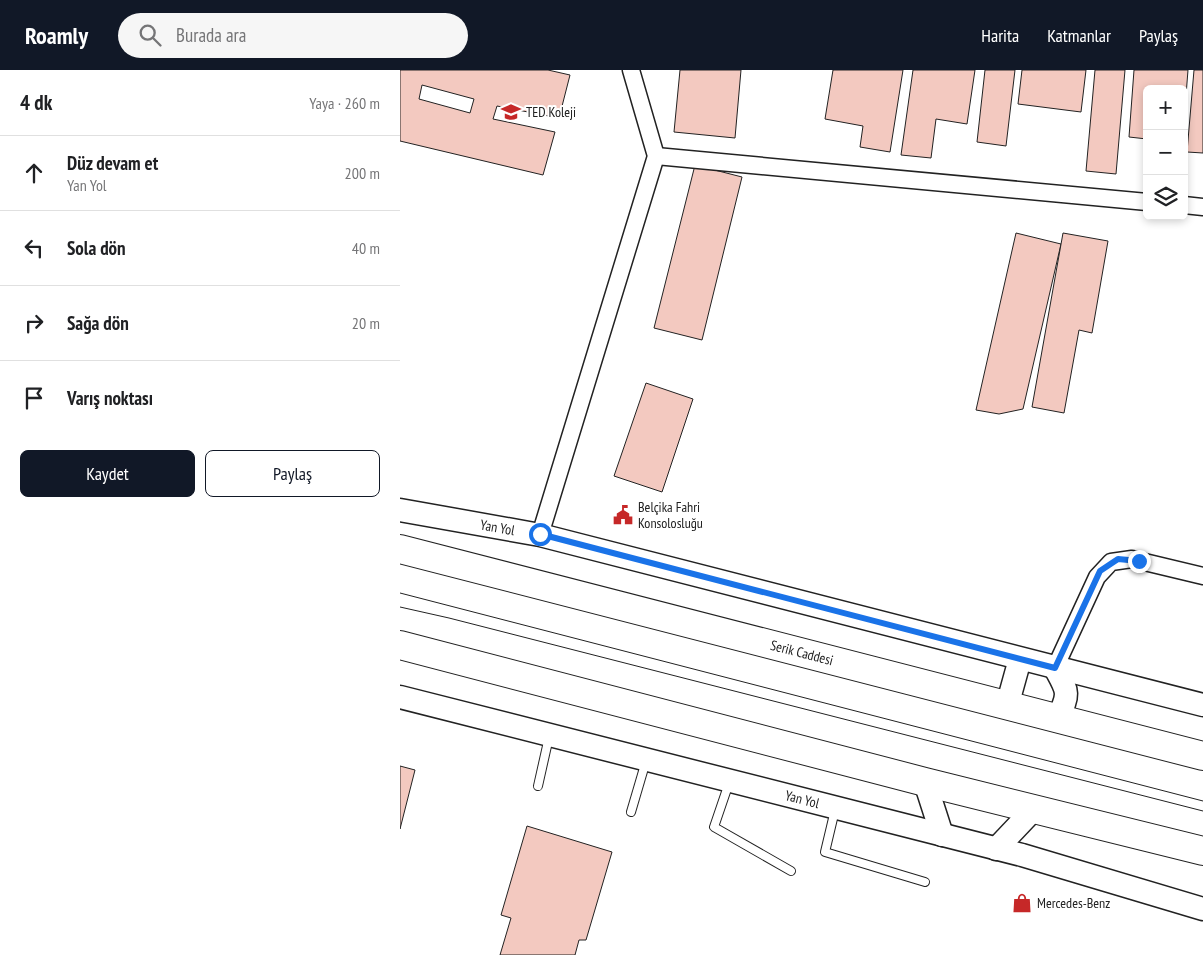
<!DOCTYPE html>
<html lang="tr">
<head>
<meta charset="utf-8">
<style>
  body { margin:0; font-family:"PT Sans Narrow",sans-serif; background:#f6f6f6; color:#202124 }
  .controls { position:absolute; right:15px; top:15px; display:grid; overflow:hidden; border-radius:8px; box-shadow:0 2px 8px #0003 }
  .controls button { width:45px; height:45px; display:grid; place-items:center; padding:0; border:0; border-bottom:1px solid #e0e0e0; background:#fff; color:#202124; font:25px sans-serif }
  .stop { position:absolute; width:15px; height:15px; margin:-11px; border:4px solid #1a73e8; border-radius:50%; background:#fff }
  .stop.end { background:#1a73e8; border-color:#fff; box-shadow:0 1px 5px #0008 }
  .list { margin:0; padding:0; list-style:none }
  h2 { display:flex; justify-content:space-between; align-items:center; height:65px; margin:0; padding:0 20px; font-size:21px }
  h2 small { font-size:16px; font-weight:400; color:#757577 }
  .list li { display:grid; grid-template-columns:32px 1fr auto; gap:15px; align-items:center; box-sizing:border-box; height:75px; padding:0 20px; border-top:1px solid #e0e0e0 }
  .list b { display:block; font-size:19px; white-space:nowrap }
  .list p { margin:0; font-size:16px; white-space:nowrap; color:#757577 }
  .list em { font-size:16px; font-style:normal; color:#757577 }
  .actions { display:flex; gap:10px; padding:15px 20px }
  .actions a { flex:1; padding:11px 0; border:1px solid #111827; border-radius:8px; text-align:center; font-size:18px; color:#111827 }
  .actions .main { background:#111827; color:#fff }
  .icon { flex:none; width:28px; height:28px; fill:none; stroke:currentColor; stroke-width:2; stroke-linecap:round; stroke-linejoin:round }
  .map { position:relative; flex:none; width:803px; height:885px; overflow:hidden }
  header { display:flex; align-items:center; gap:30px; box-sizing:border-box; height:70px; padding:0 25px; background:#111827; color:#fff }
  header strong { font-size:24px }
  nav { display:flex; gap:28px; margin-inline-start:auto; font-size:18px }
  .search { width:350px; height:45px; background:#f6f6f6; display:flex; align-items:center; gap:12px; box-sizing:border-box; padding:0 18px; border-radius:28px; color:#757577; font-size:19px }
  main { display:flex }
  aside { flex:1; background:#fff }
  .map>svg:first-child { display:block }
</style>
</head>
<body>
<header>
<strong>Roamly</strong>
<div class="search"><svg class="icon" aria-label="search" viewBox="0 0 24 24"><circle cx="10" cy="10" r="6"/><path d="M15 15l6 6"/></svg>Burada ara</div>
<nav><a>Harita</a><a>Katmanlar</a><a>Paylaş</a></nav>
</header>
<main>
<aside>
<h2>4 dk<small>Yaya · 260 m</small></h2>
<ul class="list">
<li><svg class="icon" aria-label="ahead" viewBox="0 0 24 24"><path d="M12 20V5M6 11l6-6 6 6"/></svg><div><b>Düz devam et</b><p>Yan Yol</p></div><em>200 m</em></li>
<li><svg class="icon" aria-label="left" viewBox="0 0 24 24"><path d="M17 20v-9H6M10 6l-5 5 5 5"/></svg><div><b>Sola dön</b></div><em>40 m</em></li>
<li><svg class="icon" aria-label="right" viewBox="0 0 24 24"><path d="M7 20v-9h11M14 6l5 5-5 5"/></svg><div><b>Sağa dön</b></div><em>20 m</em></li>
<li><svg class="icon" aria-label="arrive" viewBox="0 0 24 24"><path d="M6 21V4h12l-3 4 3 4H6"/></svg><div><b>Varış noktası</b></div></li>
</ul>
<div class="actions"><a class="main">Kaydet</a><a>Paylaş</a></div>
</aside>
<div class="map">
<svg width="803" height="885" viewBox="0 0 803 885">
  <rect width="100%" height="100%" fill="#fff"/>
  <g fill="#f3c9c0" stroke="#222" fill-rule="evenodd">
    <path d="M0 0H148L170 5 159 48 97 36 93 49 155 62 143 105 0 71ZM22 15 74 29 70 43 19 29Z"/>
    <path d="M280 0H341L335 68 274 62Z"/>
    <path d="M433 0H503L490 82 460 77 463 56 425 49Z"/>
    <path d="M513 0H575L567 54 536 49 531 88 501 85Z"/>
    <path d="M585 0H615L606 76 577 72Z"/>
    <path d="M622 0H686L681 42 618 34Z"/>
    <path d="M695 0H725L716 104 686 101Z"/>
    <path d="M734 0H788L784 51V19H747V69L729 67Z"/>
    <path d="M794 0H803V83L787 82Z"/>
    <path d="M295 95 342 107 302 270 254 258Z"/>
    <path d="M616 163 661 174 623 339 599 344 576 340Z"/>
    <path d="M663 163 708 171 692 263 679 260 664 343 632 337Z"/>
    <path d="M246 313 293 329 262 422 214 406Z"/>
    <path d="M0 696 15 700 0 759Z"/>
    <path d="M127 756 212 782 186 870H179L175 885H100L111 848 101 845Z"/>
  </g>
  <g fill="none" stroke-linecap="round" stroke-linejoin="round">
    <defs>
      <g id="lane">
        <path d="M329 713 314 757 391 801"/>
        <path d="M138 716 149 667"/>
        <path d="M435 740 425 782 525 812"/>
        <path d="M231 742 246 691"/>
      </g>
      <g id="street">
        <path d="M256 86 747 132"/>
        <path d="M784 135 803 137"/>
        <path d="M140 465 256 86 231 0"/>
        <path d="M655 598 697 507 711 492 732 489 803 506"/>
      </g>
      <g id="secondary">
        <path id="s1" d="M0 440 140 465 803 635"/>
        <path d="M655 598C668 622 670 622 658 648"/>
        <path id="s2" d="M0 627 622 785 803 839"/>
        <path d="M607 636 620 589"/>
        <path d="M525 712 542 765"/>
        <path d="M596 779 634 739"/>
      </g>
      <g id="highway">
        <path id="s3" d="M0 479 803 686"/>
        <path d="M0 575 525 712 803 781"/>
      </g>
    </defs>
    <use href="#lane" stroke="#222" stroke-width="10"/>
    <use href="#street" stroke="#222" stroke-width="19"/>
    <use href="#secondary" stroke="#222" stroke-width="25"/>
    <use href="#highway" stroke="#222" stroke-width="30"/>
    <use href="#lane" stroke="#fff" stroke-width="8"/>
    <use href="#street" stroke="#fff" stroke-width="16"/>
    <use href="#secondary" stroke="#fff" stroke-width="22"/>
    <use href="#highway" stroke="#fff" stroke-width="28"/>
    <g stroke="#222" stroke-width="1">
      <path d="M0 523 803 731"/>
      <path d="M0 537 49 548 803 741"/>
    </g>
  </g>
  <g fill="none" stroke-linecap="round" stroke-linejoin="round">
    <path stroke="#1a73e8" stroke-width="6" d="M140 464 655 598 700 501 718 489 739 491"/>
  </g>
  <defs>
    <symbol id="school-bare" viewBox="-9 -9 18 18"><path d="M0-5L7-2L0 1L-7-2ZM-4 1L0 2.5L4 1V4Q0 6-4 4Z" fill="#c62828" stroke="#fff" stroke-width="2.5" paint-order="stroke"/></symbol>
    <symbol id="civic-bare" viewBox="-9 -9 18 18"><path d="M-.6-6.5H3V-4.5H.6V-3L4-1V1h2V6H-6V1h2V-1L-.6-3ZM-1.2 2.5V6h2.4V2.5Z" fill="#c62828" stroke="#fff" stroke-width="2.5" paint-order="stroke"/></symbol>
    <symbol id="shop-bare" viewBox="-9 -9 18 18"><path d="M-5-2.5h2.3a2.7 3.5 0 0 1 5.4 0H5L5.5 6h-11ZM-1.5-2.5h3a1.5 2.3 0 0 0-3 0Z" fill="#c62828" stroke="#fff" stroke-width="2.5" paint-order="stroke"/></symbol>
  </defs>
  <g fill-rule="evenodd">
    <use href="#school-bare" x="97" y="28" width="28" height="28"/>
    <use href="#civic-bare" x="209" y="431" width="28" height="28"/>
    <use href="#shop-bare" x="608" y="819" width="28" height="28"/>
  </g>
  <g text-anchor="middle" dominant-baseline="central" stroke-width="4" stroke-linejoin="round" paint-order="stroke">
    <g font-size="14" fill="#222" stroke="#fff" text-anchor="start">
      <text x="126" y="42">TED Koleji</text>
      <text x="238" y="437">Belçika Fahri<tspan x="238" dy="16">Konsolosluğu</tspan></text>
      <text x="637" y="833">Mercedes-Benz</text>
    </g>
    <g font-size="14" fill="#222" stroke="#fff">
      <text stroke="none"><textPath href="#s1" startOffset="99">Yan Yol</textPath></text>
      <text stroke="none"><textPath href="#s3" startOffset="415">Serik Caddesi</textPath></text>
      <text stroke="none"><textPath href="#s2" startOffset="415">Yan Yol</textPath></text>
    </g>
  </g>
</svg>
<div class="controls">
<button>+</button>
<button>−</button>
<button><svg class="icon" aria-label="layers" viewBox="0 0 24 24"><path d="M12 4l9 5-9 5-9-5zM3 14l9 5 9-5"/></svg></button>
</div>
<div class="stop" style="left:140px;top:464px"></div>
<div class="stop end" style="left:739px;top:491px"></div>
</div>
</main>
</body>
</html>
